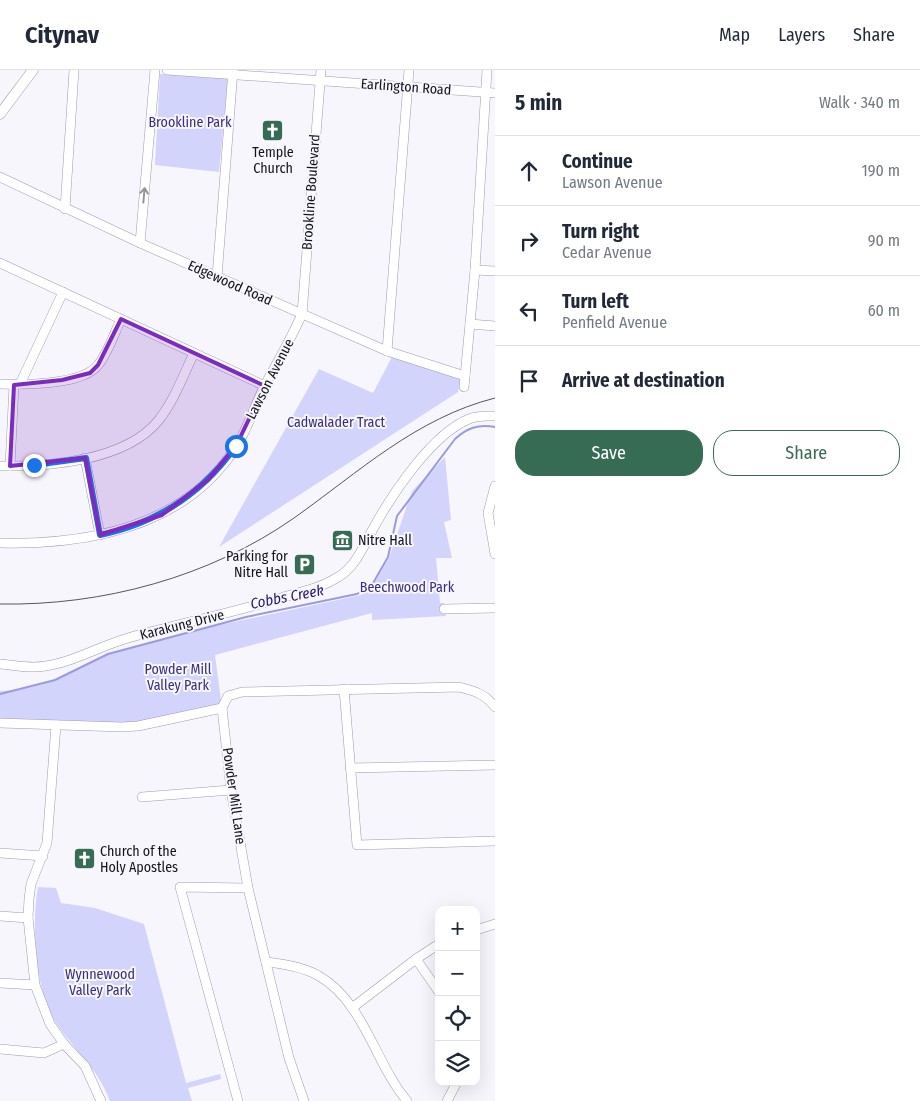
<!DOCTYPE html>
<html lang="en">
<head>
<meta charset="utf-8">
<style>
  body { margin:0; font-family:"Fira Sans Condensed",sans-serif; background:#f2f2f3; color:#1f2937 }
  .controls { position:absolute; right:15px; bottom:15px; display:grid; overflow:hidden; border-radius:10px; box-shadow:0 5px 20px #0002 }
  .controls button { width:45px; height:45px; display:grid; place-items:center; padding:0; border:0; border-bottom:1px solid #e0e1e3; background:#fff; color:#1f2937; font:25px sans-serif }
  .stop { position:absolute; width:15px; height:15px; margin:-11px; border:4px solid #1a73e8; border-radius:50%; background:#fff }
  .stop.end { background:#1a73e8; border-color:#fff; box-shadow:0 1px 5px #0008 }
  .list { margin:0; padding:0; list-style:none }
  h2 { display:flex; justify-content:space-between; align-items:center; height:65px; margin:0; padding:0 20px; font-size:21px }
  h2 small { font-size:16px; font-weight:400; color:#747a83 }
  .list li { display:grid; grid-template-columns:32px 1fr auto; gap:15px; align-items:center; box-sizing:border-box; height:70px; padding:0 20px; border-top:1px solid #e0e1e3 }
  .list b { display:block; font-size:19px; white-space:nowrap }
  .list p { margin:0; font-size:16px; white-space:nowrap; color:#747a83 }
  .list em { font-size:16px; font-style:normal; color:#747a83 }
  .actions { display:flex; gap:10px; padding:15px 20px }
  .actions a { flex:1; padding:11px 0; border:1px solid #366c53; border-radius:20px; text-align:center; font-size:18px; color:#366c53 }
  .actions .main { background:#366c53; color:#fff }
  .icon { flex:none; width:28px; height:28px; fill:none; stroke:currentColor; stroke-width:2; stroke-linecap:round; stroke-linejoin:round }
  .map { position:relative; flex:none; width:495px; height:1031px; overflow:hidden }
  header { display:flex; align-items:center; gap:30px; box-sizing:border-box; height:70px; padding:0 25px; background:#fff; border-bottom:1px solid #e0e1e3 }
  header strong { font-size:24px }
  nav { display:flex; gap:28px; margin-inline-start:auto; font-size:18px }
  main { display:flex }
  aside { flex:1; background:#fff }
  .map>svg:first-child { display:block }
</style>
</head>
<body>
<header>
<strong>Citynav</strong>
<nav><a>Map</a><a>Layers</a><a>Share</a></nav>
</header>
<main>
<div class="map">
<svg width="495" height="1031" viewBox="0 0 495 1031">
  <rect width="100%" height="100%" fill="#f6f6fc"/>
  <g fill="#d2d4fb">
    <path d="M160 4 228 9 219 102 155 95Z"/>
    <path d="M392 287 461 308 458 322 219 477 319 299 373 323Z"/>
    <path d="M445 387 451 450 444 452 452 488H436L440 533H444L446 546 372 550V543L215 585 222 638 138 656 0 653V621L16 620 55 610 108 584 210 557 361 525 373 516 389 488 412 421Z"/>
    <path d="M38 817 56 818 61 833 95 838 144 854 186 1013 220 1004 221 1009 188 1018 192 1031H110C99 1001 76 981 58 956 35 925 31 855 38 817Z"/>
  </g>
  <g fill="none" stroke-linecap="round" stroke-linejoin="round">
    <path stroke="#9a9ae1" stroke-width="2" d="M0 624 55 610 108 584 246 547 357 524 372 515 388 487 397 446 455 369C467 358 478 354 495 357"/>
    <defs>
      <g id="minor">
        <path d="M167 0 495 23"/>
        <path d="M0 107 140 173 387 281 465 306"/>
        <path d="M65 139 74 0"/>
        <path d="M140 173 155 0"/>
        <path d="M0 193 265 316"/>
        <path d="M475 200 495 201"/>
        <path d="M217 207 233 0"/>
        <path d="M470 254 495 256"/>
        <path d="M387 281 409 0"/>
        <path d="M0 314C24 315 83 315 98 295 108 283 114 264 121 249"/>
        <path d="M20 314 63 222"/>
        <path d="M464 317 475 200 487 0"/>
        <path d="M85 388 100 465"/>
        <path d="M0 396C48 397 125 391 158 351 174 331 183 306 194 283"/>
        <path d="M10 396 14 315"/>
        <path d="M495 416 488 443 495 484"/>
        <path d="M0 473C88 475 185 457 236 377 248 358 255 335 265 315 278 291 291 269 302 244L321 0"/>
        <path d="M444 539 495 538"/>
        <path d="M0 594C15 595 31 599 45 596 74 592 100 576 128 568 179 554 231 543 281 528 300 522 321 518 338 507 355 498 364 475 373 459 392 424 432 364 469 349 477 345 486 346 495 346"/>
        <path d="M344 619 357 775 495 771"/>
        <path d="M222 638 231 720 248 818 289 988 304 1031"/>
        <path d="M222 638 228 626 242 622 459 617C475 621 485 624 495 637"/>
        <path d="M0 653 122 657 138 656 222 638"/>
        <path d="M56 655 47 773 31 814 29 829 28 848 35 915 50 954 64 974 85 996 101 1031"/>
        <path d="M350 698 495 695"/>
        <path d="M142 727 231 720"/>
        <path d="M0 783 43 786"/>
        <path d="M0 846 28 848"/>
        <path d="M476 860 495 854"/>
        <path d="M416 889 439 922"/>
        <path d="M267 892C284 894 304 897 319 906 364 932 375 993 407 1031"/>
        <path d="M0 913 35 915"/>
        <path d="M352 938 416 889 439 874"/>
        <path d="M0 979 44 983 64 974"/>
        <path d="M238 1031 180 817 248 818"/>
        <path d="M447 1031 457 1012"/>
      </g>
      <path id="major" d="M0 44 33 0"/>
    </defs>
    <use href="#minor" stroke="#9b9cb8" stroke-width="10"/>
    <use href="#major" stroke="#9b9cb8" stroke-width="11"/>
    <use href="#minor" stroke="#fff" stroke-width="9"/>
    <use href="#major" stroke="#fff" stroke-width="10"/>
    <path stroke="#56565f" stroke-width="1" d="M0 534C102 536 210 507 294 448 359 402 416 348 495 328"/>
  </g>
  <defs><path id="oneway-shaft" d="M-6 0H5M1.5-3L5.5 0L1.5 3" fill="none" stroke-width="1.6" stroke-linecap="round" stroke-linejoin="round" transform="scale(1.25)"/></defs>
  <use stroke="#959599" href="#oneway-shaft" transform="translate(144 125) rotate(-85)"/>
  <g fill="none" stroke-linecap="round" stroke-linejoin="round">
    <path stroke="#1a73e8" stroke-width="6" d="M34 395 86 388 100 465C158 453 202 424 236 376"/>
  </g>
  <path fill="#7b2cbf" fill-opacity="0.2" stroke="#7b2cbf" stroke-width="4" stroke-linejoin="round" d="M121 249 265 316 236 376 208 410 162 445 100 465 85 388 10 396 14 315 62 310 90 303 98 295Z"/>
  <defs>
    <symbol id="church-square" viewBox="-11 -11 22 22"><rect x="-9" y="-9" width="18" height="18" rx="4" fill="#366c53" stroke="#f6f6fc"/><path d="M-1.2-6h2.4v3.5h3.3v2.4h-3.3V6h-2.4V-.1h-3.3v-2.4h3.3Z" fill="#fff"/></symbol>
    <symbol id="museum-square" viewBox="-11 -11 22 22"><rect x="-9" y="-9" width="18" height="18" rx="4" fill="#366c53" stroke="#f6f6fc"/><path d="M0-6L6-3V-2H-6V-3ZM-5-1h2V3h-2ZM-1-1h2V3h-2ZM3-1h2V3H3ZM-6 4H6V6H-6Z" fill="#fff"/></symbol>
    <symbol id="parking-square" viewBox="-11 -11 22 22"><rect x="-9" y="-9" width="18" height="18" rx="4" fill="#366c53" stroke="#f6f6fc"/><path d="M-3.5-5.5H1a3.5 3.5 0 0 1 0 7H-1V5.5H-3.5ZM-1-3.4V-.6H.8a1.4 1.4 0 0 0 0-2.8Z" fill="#fff"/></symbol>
  </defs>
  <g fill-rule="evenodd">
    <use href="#church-square" x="260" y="48" width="25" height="25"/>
    <use href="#museum-square" x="330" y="458" width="25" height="25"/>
    <use href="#parking-square" x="292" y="482" width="25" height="25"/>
    <use href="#church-square" x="72" y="776" width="25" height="25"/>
  </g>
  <g text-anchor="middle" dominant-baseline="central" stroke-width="4" stroke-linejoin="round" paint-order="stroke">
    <g font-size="14" fill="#13131d" stroke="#f6f6fc">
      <text transform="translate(406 17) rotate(4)">Earlington Road</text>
      <text transform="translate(311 122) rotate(-86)">Brookline Boulevard</text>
      <text transform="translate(230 213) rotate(24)">Edgewood Road</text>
      <text transform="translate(270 309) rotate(-63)">Lawson Avenue</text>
      <text transform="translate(182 555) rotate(-14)">Karakung Drive</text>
      <text transform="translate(234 726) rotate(82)">Powder Mill Lane</text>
    </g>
    <g font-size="14" fill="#382d7f" stroke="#f6f6fc">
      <text x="190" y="52">Brookline Park</text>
      <text x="336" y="352">Cadwalader Tract</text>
      <text x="407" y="517">Beechwood Park</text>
      <text x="178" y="599">Powder Mill<tspan x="178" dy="16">Valley Park</tspan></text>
      <text x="100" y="904">Wynnewood<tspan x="100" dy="16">Valley Park</tspan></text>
    </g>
    <g font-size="14" fill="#13131d" stroke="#f6f6fc" text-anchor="start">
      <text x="273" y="82" text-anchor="middle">Temple<tspan x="273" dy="16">Church</tspan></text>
      <text x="358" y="470">Nitre Hall</text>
      <text x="288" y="486" text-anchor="end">Parking for<tspan x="288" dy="16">Nitre Hall</tspan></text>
      <text x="100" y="781">Church of the<tspan x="100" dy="16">Holy Apostles</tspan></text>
    </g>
    <g font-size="15" font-style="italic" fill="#281769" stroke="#f6f6fc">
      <text transform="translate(287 527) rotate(-11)">Cobbs Creek</text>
    </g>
  </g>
</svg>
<div class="controls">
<button>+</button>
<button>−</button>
<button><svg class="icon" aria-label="locate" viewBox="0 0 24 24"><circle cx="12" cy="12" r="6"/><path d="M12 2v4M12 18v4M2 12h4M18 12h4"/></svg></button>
<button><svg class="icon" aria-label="layers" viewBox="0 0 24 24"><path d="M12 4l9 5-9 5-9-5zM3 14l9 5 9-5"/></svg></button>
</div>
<div class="stop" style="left:236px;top:376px"></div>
<div class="stop end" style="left:34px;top:395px"></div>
</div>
<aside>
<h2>5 min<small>Walk · 340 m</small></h2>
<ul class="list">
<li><svg class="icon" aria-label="ahead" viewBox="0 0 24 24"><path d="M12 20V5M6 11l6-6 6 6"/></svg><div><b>Continue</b><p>Lawson Avenue</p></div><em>190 m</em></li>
<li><svg class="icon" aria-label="right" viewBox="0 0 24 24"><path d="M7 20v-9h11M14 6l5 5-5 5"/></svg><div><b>Turn right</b><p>Cedar Avenue</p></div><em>90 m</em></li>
<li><svg class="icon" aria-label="left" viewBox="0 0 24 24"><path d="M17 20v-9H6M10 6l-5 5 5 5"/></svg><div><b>Turn left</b><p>Penfield Avenue</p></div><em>60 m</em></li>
<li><svg class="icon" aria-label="arrive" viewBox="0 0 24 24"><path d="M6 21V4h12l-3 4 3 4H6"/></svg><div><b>Arrive at destination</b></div></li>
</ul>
<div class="actions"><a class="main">Save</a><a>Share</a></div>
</aside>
</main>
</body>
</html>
